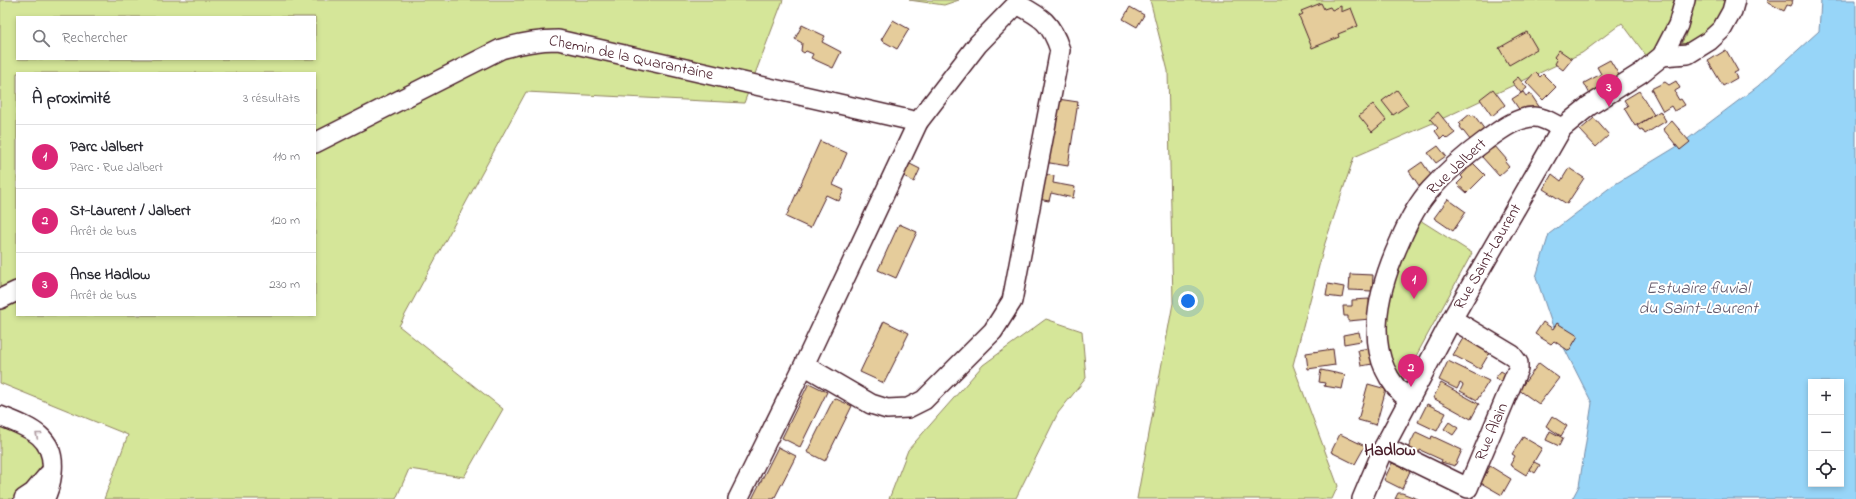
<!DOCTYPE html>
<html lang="fr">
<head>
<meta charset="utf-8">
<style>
  body { margin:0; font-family:"Indie Flower",sans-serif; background:#f2f2f3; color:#2b2b33 }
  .controls { position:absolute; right:12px; bottom:12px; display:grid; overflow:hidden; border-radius:0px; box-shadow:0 2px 6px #0003 }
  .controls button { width:36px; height:36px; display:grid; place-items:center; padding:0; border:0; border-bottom:1px solid #e1e1e2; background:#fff; color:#2b2b33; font:20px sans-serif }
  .you { position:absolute; left:1188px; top:301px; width:14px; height:14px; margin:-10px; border:3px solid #fff; border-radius:50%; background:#1a73e8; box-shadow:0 0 0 6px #1a73e833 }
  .badge { display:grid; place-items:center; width:26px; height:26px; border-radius:50%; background:#db2777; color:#fff; font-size:13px; font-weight:700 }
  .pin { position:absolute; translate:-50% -33px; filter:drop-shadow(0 1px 2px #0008) }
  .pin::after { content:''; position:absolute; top:21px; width:14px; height:12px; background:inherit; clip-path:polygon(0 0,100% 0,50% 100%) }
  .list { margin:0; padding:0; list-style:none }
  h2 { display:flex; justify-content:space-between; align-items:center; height:52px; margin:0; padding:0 16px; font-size:17px }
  h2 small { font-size:13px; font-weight:400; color:#7c7c81 }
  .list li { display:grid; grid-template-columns:26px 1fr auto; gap:12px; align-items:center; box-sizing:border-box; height:64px; padding:0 16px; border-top:1px solid #e1e1e2 }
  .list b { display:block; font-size:15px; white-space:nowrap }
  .list p { margin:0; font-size:13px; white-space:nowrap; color:#7c7c81 }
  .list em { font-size:13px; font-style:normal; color:#7c7c81 }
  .icon { flex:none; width:22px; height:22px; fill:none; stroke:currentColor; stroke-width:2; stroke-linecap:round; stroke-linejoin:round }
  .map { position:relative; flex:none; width:1856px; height:499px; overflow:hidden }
  .search { position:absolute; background:#fff; box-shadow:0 2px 6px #0003; left:16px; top:16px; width:300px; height:44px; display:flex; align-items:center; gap:10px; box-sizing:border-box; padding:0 14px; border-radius:0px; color:#7c7c81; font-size:15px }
  .panel { position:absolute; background:#fff; box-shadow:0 2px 6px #0003; left:16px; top:72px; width:300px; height:244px; border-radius:0px }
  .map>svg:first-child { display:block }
</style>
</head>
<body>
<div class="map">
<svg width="1856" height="499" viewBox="0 0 1856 499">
  <rect width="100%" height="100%" fill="#fff"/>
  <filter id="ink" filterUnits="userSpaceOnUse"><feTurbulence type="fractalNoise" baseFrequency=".025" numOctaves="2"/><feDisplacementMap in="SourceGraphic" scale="8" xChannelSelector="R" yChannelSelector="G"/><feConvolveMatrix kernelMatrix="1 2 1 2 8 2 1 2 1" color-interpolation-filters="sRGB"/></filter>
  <g filter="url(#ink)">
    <g fill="#d5e699" stroke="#908262" fill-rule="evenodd">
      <path d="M0 0H783L744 103 526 92 399 326 503 409 464 477 409 469 396 499H104L128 435 0 383ZM17 17H315V59H17ZM17 73H315V315H17Z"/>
      <path d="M909 0H959L944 5Z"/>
      <path d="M1150 0H1679L1651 62 1622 23 1582 53 1433 123 1354 157 1325 243 1293 365 1338 486 1332 499H1137L1173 303 1168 71Z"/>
      <path d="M1694 0H1728L1727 10 1702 42 1679 47 1685 37Z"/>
      <path d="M1412 215 1472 253 1397 391 1377 339Z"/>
      <path d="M1046 319 1082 331 1086 378 1058 413 1016 498 889 499 908 450 983 365Z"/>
      <path d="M0 416 44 439V499H0Z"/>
    </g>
    <path fill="#97d5f8" stroke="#788ca6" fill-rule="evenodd" d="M1821 0H1856V499H1572L1579 486 1592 403 1552 324 1536 277 1549 234 1612 186 1681 144 1758 86 1819 31ZM1811 382H1841V484H1811Z"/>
    <g fill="#e5cc9b" stroke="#4a1f2b">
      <path d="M1769 0H1793L1790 6 1787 5 1784 11 1767 2Z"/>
      <path d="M1321 3 1324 9 1330 7 1332 10 1341 6V12L1351 8 1358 26 1338 34 1339 37 1312 48 1299 16 1303 14 1301 11Z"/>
      <path d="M1130 7 1144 15 1137 27 1123 19Z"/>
      <path d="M893 20 909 29 897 49 881 40Z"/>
      <path d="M802 25 825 36 822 42 841 52 833 68 811 58 813 54 806 51 804 53 801 51 802 43 795 39Z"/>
      <path d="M1527 32 1537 49 1509 65 1499 48Z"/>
      <path d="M1559 50 1572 59 1563 70 1555 64 1557 60 1554 57Z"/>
      <path d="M1726 50 1738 71 1734 73 1737 78 1723 86 1708 61Z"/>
      <path d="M1610 60 1619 75 1608 81 1611 87 1592 98 1584 83 1601 74 1597 67Z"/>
      <path d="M1535 72 1540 77 1543 74 1556 87 1543 100 1526 82Z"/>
      <path d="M1518 77 1527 88 1521 93 1512 82Z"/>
      <path d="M1676 81 1680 88 1675 91 1676 95 1679 100 1681 99 1685 105 1674 111 1671 106 1663 111 1651 89 1665 82 1669 85Z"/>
      <path d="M1493 89 1505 105 1492 116 1480 99Z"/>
      <path d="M1397 90 1408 105 1393 115 1382 101Z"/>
      <path d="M1639 91 1654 115 1635 126 1624 108 1628 106 1624 100Z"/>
      <path d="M1523 92 1526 96 1530 93 1540 108 1525 118 1512 99Z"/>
      <path d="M1058 99 1078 102 1068 166 1044 162Z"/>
      <path d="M1373 104 1386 120 1372 132 1359 116Z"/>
      <path d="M1660 111 1666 121 1645 134 1642 129 1640 130 1637 126Z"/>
      <path d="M1438 112 1455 133 1447 139 1444 136 1441 139 1435 131 1438 128 1430 119Z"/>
      <path d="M1470 114 1471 116 1474 115 1485 130 1471 141 1460 127 1461 125 1459 123Z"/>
      <path d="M1594 118 1609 135 1596 147 1580 130Z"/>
      <path d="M1672 121 1690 142 1680 150 1663 129Z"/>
      <path d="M820 141 847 153 833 185 844 190 839 201 826 195 810 228 786 217Z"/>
      <path d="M1494 145 1507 160 1505 162 1509 167 1499 176 1482 157Z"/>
      <path d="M1438 146 1446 156 1436 163 1428 153Z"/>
      <path d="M1422 162 1435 181 1422 190 1409 171Z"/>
      <path d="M908 163 920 169 914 182 902 175Z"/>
      <path d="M1473 163 1485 175 1467 193 1457 184 1463 178 1461 176Z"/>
      <path d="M1569 168 1584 178 1567 204 1543 189 1552 174 1561 181Z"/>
      <path d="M1044 174 1054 176 1053 183 1075 187 1073 198 1051 193 1049 201 1038 199Z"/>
      <path d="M1448 199 1466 212 1453 231 1434 218Z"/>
      <path d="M899 224 917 232 896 278 878 270Z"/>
      <path d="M1350 274 1373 275 1372 291 1349 290Z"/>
      <path d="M1328 284 1344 287 1342 298 1326 296Z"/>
      <path d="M1369 299 1370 319 1348 321V316H1344L1343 306H1352V300Z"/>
      <path d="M884 321 909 333 884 383 860 372Z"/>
      <path d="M1543 322 1553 329 1557 323 1578 336 1569 351 1554 341 1551 344 1535 334Z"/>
      <path d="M1359 332 1361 341 1344 344 1343 335Z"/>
      <path d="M1465 335 1492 349 1480 369 1453 355Z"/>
      <path d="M1375 347 1378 363 1361 366 1358 350Z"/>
      <path d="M1333 349 1335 365 1308 369 1306 353Z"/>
      <path d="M1448 361 1489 381 1477 400 1460 391 1463 385 1460 383 1457 389 1439 380Z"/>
      <path d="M1539 363 1559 378 1539 404 1519 390Z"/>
      <path d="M1321 370 1345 375 1342 389 1324 386 1325 383 1319 382Z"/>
      <path d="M1501 371 1513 379 1507 386 1495 378Z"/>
      <path d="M809 383 827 392 800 447 782 438Z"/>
      <path d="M1441 383 1479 404 1471 419 1433 398Z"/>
      <path d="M1368 384 1386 389 1376 425 1358 420Z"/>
      <path d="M834 398 852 406 825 461 807 452Z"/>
      <path d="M1427 404 1446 413 1437 431 1418 422Z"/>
      <path d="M1552 416 1567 426 1561 436 1546 426Z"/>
      <path d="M1449 422 1458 428 1453 435 1444 429Z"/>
      <path d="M1550 431 1563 438 1559 446 1546 440Z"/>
      <path d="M1416 432 1431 439 1432 436 1462 450 1455 466 1441 462 1442 460 1420 450 1419 453 1408 448Z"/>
      <path d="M1340 434 1365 446 1355 464 1331 452Z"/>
      <path d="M1523 437 1542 448 1526 475 1510 465 1515 456 1512 454Z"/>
      <path d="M778 447 796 456 774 499H752Z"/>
      <path d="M1534 462 1540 465 1535 473 1529 469Z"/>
      <path d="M1392 463 1410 471 1402 489 1384 480Z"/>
      <path d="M1490 466 1511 479 1502 495 1481 483Z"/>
      <path d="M1398 493H1402L1418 499H1395Z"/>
    </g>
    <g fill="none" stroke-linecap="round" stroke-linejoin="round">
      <defs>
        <g id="minor">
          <path d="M1662 56 1688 54 1709 41 1722 29 1732 11 1735 0"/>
          <path d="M315 143 501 49C521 43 538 40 558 40L918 122"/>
          <path d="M0 299 17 291"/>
          <path d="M1409 400C1359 360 1377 291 1400 241 1408 222 1417 204 1431 189 1447 171 1466 155 1485 141 1499 131 1517 117 1534 117 1544 117 1553 124 1562 128"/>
          <path d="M0 416C28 427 56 436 52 472 51 481 49 491 44 499"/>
          <path d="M1384 447 1468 488 1518 369V363L1512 355 1452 319"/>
          <path d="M24 499 33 493 48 475"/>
          <path d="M738 499 804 365 918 122 978 44 1017 4C1041 17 1051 22 1060 50L1012 301 993 331 924 400 908 408 887 409 871 404 804 365"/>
          <path d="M1362 499 1384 447 1452 319 1562 128 1589 106 1641 73 1662 56 1678 25 1685 0"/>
        </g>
      </defs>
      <use href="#minor" stroke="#4a1f2b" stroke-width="22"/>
      <use href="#minor" stroke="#fff" stroke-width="19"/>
    </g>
    <defs><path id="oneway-chevron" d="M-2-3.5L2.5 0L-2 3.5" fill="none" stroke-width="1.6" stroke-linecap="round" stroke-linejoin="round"/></defs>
    <use stroke="#ae9aa0" href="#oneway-chevron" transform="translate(38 435) rotate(-142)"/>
  </g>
  <g text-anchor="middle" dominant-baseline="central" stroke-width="4" stroke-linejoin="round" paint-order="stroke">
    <g font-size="16" fill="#4a1f2b" stroke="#fff">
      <text transform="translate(631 58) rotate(12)">Chemin de la Quarantaine</text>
      <text transform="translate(1457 167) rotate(-43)">Rue Jalbert</text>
      <text transform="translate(1488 257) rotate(-60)">Rue Saint-Laurent</text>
      <text transform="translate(1492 432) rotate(-67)">Rue Alain</text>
    </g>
    <g font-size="17" font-style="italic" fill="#615668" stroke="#fff">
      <text x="1698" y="288">Estuaire fluvial<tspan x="1698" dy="20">du Saint-Laurent</tspan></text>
    </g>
    <g font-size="17" font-weight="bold" fill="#4a1f2b" stroke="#fff">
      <text x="1390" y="450">Hadlow</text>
    </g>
  </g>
</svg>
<div class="controls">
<button>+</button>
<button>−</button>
<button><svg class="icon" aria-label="locate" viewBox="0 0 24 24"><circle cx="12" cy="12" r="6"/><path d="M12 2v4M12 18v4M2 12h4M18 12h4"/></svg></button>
</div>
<div class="you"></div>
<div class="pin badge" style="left:1414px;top:299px">1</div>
<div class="pin badge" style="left:1411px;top:387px">2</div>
<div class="pin badge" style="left:1609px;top:107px">3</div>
<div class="search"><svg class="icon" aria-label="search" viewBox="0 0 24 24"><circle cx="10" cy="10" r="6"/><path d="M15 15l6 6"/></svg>Rechercher</div>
<section class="panel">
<h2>À proximité<small>3 résultats</small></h2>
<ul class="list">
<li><span class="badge">1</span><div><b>Parc Jalbert</b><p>Parc · Rue Jalbert</p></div><em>110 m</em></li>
<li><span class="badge">2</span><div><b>St-Laurent / Jalbert</b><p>Arrêt de bus</p></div><em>120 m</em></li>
<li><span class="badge">3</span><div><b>Anse Hadlow</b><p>Arrêt de bus</p></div><em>230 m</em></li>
</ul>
</section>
</div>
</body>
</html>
